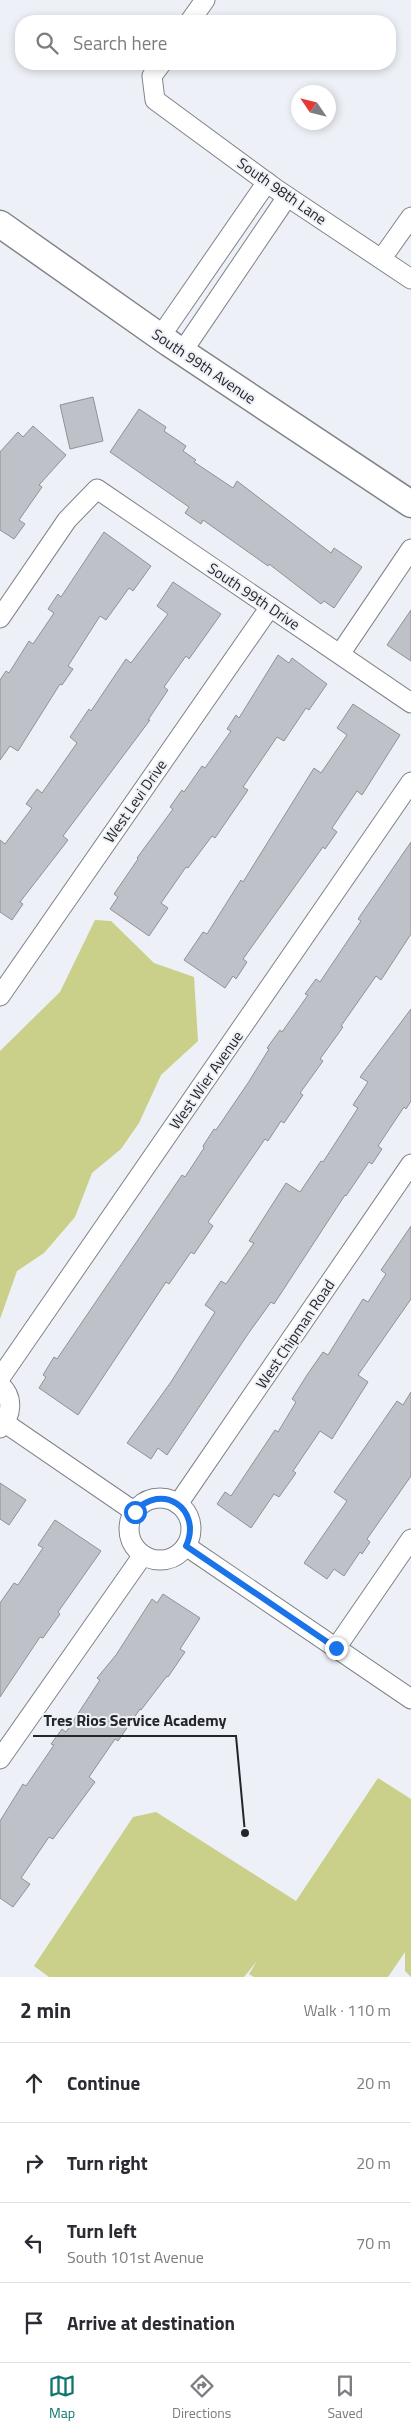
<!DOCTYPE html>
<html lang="en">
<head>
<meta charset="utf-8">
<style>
  body { margin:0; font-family:"Titillium Web",sans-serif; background:#f7f7f7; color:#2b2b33 }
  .compass { position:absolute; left:291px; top:85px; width:45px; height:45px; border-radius:50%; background:#fff; box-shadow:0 2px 8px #0003; rotate:305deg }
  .stop { position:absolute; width:15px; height:15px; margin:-11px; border:4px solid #1a73e8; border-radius:50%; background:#fff }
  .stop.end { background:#1a73e8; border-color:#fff; box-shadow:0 1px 5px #0008 }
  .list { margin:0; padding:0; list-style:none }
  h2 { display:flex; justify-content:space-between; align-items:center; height:65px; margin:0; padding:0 20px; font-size:21px }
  h2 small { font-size:16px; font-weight:400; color:#7c7c81 }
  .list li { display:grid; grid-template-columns:32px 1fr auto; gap:15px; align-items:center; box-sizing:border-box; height:80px; padding:0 20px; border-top:1px solid #e1e1e2 }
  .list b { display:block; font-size:19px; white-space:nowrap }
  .list p { margin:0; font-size:16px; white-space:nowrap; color:#7c7c81 }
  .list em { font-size:16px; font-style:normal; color:#7c7c81 }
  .icon { flex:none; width:28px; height:28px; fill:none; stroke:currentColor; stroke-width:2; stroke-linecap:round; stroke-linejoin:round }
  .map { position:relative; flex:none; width:411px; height:1977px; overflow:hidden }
  .search { position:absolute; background:#fff; box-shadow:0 2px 8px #0003; left:15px; right:15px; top:15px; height:55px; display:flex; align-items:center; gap:12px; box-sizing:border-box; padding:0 18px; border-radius:20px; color:#7c7c81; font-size:19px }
  .sheet { height:385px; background:#fff }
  nav { display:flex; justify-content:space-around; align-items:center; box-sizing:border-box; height:70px; border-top:1px solid #e1e1e2; background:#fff; font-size:14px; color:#7c7c81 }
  nav a { display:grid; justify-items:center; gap:2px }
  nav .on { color:#0f766e }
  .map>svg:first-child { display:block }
</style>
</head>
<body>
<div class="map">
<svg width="411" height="1977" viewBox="0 0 411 1977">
  <rect width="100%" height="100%" fill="#edf0f6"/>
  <g fill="#cacf8a">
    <path d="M95 920 111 921 154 963 194 977 198 1041 161 1075 139 1123 121 1149 92 1173 75 1217 44 1253 17 1271 0 1319V1051L60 992Z"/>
    <path d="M378 1778 411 1799V1977L405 1971V1952L388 1977H254L249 1974 257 1961 244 1977H49L34 1966 133 1817 156 1812 296 1901Z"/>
  </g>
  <g fill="#bec1c7" stroke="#8f9297">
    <path d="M93 397 103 441 70 449 60 405Z"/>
    <path d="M139 409 166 427 164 431 186 446 183 451 196 460 194 462 233 488 237 481 331 553 334 548 362 567 334 608 324 601 321 604 269 564 268 566 203 520 201 524 185 513 189 507 110 452Z"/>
    <path d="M33 426 66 455 39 485 42 487 19 520 25 524 14 539 0 530V452L18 432 23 437Z"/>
    <path d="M104 532 151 566 133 591 129 588 106 620 100 616 68 666 73 669 62 685 60 684 18 751 10 746 0 760V680L6 671 9 673 29 641 33 644 54 613 48 609 58 594 61 597Z"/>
    <path d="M173 582 221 614 189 659 186 656 164 687 168 690 148 720H150L63 836 68 840 20 902 23 904 12 920 0 912V840L5 844 32 808 26 804 37 789 42 793 77 743 70 737 89 709 91 711 126 659 131 663 168 614 157 606Z"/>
    <path d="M411 610V661L387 645Z"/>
    <path d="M278 655 289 663 292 658 327 684 309 710 306 708 284 741 277 737 243 787 248 790 215 838 212 836 188 868 186 867 161 903 168 908 149 936 110 909 118 897 114 894 138 859 137 858 173 809 170 807 182 790 184 792 202 766 205 768 231 731 227 729 236 715 239 718Z"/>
    <path d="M353 704 400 735 362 795 357 791 332 828 337 832 325 849 323 847 243 959 247 962 236 979 233 976 225 988 184 960 203 932 207 934 241 880 243 882 314 768 321 773 347 735 337 728Z"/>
    <path d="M411 842V934L381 980 376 976 341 1026 343 1027 320 1059 323 1061 300 1093 303 1095 284 1123 281 1121 268 1141 265 1139 208 1222 213 1226 194 1254 191 1252 169 1284 166 1282 78 1415 39 1388 46 1377 43 1375 54 1357 57 1359 182 1175 185 1177 204 1148 203 1146 214 1129 216 1130 248 1083 269 1049 267 1048 280 1030 282 1032 308 995 305 994 316 979 320 982 361 921 358 919Z"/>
    <path d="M411 1009V1101L406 1109 404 1107 378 1146 382 1149 372 1164 369 1162 346 1196 345 1195 274 1304 271 1302 248 1334 167 1455 158 1448 151 1459 127 1443 171 1382 215 1312 205 1305 221 1281 226 1284 254 1243 249 1241 286 1183 300 1192 321 1161 323 1162 358 1108 353 1105 368 1082 360 1077Z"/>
    <path d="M411 1226V1299L358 1375 368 1382 332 1439 320 1431 293 1471 296 1473 279 1497 274 1494 251 1528 217 1504 225 1492 231 1496 275 1430 278 1432 296 1402 292 1399 307 1375 323 1352 328 1355 363 1299 368 1302 386 1274 381 1270Z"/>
    <path d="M411 1392V1476L367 1539 370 1542 362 1554 360 1552 344 1576 334 1569 327 1579 304 1563 347 1501 334 1492 397 1401 403 1405Z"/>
    <path d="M0 1483 26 1500 9 1525 0 1519Z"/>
    <path d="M55 1520 101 1551 58 1612 60 1614 43 1638 40 1637 0 1697V1603L14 1583 18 1585 43 1548 38 1545Z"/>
    <path d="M163 1594 200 1618 180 1649 185 1652 168 1677 167 1676 141 1710 140 1709 118 1741 115 1739 89 1777 95 1782 53 1839 49 1837 21 1878 30 1884 13 1907 0 1898V1821L23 1784 26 1786 54 1745 51 1744 62 1729 66 1732 100 1680 97 1678 116 1655 152 1599 157 1603Z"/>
  </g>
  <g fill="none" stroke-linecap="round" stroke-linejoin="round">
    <defs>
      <g id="street">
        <path d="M190 21 205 0"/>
        <path d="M161 64 152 76 155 100 276 189 411 279"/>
        <path d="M382 258 411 217"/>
        <path d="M160 337 267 182"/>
        <path d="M182 352 287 197"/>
        <path d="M0 618 67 520 97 489 411 703"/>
        <path d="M340 654 411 549"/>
        <path d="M0 996 270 607"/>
        <path d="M0 1378 411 782"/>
        <path d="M0 1385C14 1397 12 1416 0 1428"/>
        <path d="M5 1423 135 1512"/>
        <circle cx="160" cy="1529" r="31"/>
        <path d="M178 1504 411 1164"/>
        <path d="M186 1546 411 1699"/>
        <path d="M336 1648 411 1539"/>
        <path d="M0 1759 143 1555"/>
      </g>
      <path id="secondary" d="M0 224 169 343 411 504"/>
    </defs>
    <use href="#street" stroke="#808388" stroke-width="21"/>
    <use href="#secondary" stroke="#808388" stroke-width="29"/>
    <use href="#street" stroke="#fff" stroke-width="19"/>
    <use href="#secondary" stroke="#fff" stroke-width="26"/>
  </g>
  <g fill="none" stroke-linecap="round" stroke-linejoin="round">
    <path stroke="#1a73e8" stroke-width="6" d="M135 1512C161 1481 203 1509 186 1546L336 1648"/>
  </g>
  <g text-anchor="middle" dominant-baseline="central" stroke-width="4" stroke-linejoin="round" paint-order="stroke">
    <g font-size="15" fill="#252628" stroke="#edf0f6">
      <text transform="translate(282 191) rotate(35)">South 98th Lane</text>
      <text transform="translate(204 366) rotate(34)">South 99th Avenue</text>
      <text transform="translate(254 596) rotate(34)">South 99th Drive</text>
      <text transform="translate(135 801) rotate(-55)">West Levi Drive</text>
      <text transform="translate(206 1080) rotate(-55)">West Wier Avenue</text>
      <text transform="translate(295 1334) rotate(-56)">West Chipman Road</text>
    </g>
  </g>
  <path fill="none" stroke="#252628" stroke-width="2" d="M245 1833L236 1736H33"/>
  <circle fill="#252628" stroke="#edf0f6" stroke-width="2" cx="245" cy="1833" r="5"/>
  <g font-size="16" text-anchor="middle" font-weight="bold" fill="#252628" stroke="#edf0f6" stroke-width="4" stroke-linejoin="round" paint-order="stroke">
    <text x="135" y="1726">Tres Rios Service Academy</text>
  </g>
</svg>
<svg class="compass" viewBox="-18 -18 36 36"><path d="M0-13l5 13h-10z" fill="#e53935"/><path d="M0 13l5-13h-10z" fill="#7c7c81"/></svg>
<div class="stop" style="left:135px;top:1512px"></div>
<div class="stop end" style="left:336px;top:1648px"></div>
<div class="search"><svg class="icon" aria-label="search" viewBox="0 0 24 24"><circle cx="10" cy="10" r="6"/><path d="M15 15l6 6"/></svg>Search here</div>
</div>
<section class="sheet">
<h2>2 min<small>Walk · 110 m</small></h2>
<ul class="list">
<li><svg class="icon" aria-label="ahead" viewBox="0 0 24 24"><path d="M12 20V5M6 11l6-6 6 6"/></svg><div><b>Continue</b></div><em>20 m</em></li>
<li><svg class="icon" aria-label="right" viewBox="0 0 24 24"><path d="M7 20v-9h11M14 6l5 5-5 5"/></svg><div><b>Turn right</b></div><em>20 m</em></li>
<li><svg class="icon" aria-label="left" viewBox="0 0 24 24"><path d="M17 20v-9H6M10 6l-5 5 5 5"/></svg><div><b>Turn left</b><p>South 101st Avenue</p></div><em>70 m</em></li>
<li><svg class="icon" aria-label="arrive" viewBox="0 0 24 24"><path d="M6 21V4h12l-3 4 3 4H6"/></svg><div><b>Arrive at destination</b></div></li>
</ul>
</section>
<nav>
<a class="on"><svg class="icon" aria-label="map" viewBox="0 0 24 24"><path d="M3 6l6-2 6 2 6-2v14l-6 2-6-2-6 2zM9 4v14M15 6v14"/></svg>Map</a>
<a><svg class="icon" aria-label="directions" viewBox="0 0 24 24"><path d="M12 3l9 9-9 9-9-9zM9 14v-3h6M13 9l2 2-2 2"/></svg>Directions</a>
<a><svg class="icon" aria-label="saved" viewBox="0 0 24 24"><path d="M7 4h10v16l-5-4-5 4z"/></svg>Saved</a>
</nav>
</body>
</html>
